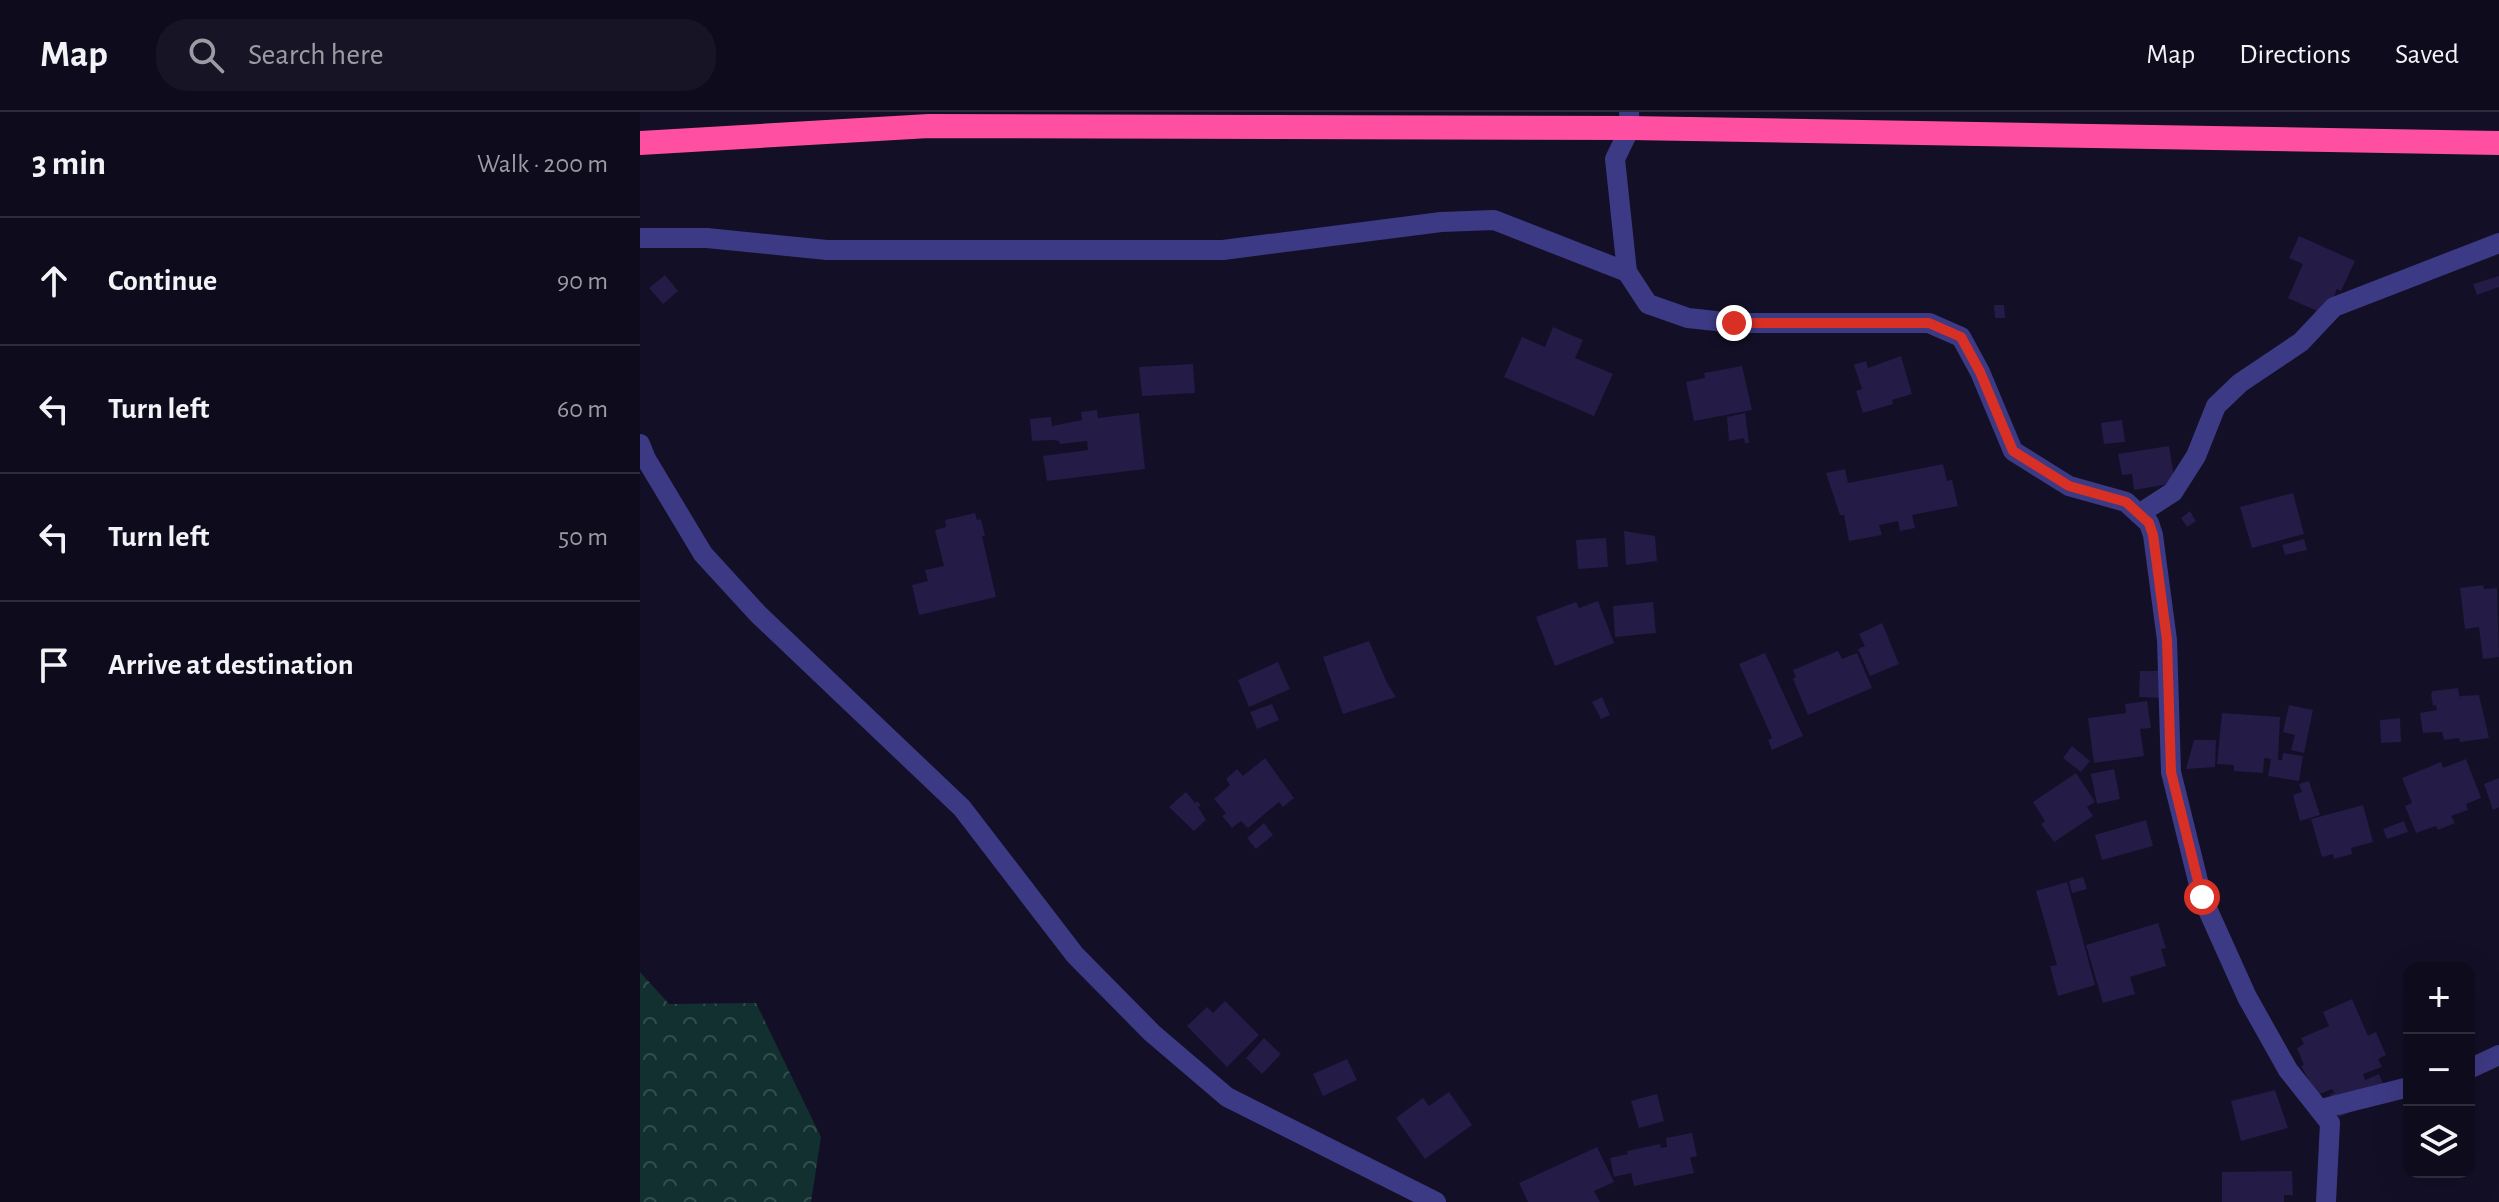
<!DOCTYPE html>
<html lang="en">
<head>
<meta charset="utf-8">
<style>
  body { margin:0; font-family:"Alegreya Sans",sans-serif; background:#171425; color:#f1f3f6 }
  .controls { position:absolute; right:24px; bottom:24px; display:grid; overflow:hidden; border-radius:16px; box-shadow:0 8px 32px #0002 }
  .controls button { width:72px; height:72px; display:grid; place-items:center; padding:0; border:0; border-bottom:2px solid #2e2b3b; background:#0e0b1c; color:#f1f3f6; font:40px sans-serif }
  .stop { position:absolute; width:24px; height:24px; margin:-18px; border:6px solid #d93025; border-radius:50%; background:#fff }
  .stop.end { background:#d93025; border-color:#fff; box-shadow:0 2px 8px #0008 }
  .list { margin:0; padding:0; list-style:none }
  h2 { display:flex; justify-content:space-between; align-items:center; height:104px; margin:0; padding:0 32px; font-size:34px }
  h2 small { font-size:26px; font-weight:400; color:#9b9ba3 }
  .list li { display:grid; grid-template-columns:52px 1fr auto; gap:24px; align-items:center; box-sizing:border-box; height:128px; padding:0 32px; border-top:2px solid #2e2b3b }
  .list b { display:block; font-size:30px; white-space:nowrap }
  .list em { font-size:26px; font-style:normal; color:#9b9ba3 }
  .icon { flex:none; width:44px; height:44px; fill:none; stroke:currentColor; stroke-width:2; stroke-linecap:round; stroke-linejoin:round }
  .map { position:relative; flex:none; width:1859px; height:1090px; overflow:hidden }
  header { display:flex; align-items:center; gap:48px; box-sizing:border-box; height:112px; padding:0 40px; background:#0e0b1c; border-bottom:2px solid #2e2b3b }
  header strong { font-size:38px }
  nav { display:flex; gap:44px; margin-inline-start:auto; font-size:28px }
  .search { width:560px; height:72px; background:#171425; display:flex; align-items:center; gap:20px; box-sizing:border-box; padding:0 28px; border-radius:32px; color:#9b9ba3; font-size:30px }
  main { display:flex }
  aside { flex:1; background:#0e0b1c }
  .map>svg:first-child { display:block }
</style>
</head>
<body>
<header>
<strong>Map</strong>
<div class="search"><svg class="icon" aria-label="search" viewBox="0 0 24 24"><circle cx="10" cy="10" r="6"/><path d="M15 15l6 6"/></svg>Search here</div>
<nav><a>Map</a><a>Directions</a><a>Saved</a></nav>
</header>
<main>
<aside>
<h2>3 min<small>Walk · 200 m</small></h2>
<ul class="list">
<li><svg class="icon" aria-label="ahead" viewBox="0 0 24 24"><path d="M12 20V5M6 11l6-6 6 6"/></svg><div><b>Continue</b></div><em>90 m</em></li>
<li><svg class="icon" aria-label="left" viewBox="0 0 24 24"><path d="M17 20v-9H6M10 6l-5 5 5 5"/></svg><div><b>Turn left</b></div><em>60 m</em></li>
<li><svg class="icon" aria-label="left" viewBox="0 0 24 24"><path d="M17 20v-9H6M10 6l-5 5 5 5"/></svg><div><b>Turn left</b></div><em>50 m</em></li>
<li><svg class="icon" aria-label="arrive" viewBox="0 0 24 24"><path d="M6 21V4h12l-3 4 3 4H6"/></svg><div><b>Arrive at destination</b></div></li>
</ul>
</aside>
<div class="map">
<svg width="1859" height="1090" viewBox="0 0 1859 1090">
  <defs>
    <pattern id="forest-crowns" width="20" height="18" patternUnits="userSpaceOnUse" patternTransform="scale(2)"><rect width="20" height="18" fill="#12302f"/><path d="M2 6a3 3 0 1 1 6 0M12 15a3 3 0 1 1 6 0" fill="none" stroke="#344d4e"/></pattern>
  </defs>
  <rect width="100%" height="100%" fill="#130f26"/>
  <path fill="url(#forest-crowns)" d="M0 860 29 892 116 891 181 1025 171 1090H0Z"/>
  <g fill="#241b47">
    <path d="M1659 124 1715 149 1701 179 1697 177 1686 203 1648 186 1663 152 1649 146Z"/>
    <path d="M25 163 38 179 23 192 9 176Z"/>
    <path d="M1859 164V175L1837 183 1833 172Z"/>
    <path d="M1354 193H1364L1365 206H1355Z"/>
    <path d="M913 215 943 228 935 246 973 262 954 304 864 265 882 225 905 235Z"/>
    <path d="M1261 244 1272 282 1252 288 1253 292 1223 301 1216 279 1222 277 1214 253 1226 249 1228 256Z"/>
    <path d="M553 252 555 281 502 284 499 255Z"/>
    <path d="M1102 254 1112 298 1054 309 1046 270 1065 266 1064 261Z"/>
    <path d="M457 298 458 306 499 301 505 357 407 369 403 344 448 338 447 329 420 332 419 329 414 328 392 329 390 307 411 305 412 314 442 308 441 300Z"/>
    <path d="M1105 301 1109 331H1105L1104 326 1089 329 1087 305Z"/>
    <path d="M1482 308 1485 330 1464 332 1461 311Z"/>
    <path d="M1529 334 1535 371 1494 378 1492 362 1482 363 1478 342Z"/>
    <path d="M1303 352 1307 369 1312 368 1318 394 1272 403 1275 416 1260 419 1258 409 1239 413 1242 423 1209 429 1204 403H1200L1186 361 1205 357 1208 371Z"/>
    <path d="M1653 381 1664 422 1612 436 1600 395Z"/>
    <path d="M1550 399 1556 409 1547 415 1541 406Z"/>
    <path d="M335 401 337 408 341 407 345 424H342L356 485 279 503 272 473 288 469 285 458 304 454 295 418 306 415 305 408Z"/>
    <path d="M984 419 1015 424 1017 449 986 453Z"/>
    <path d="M966 426 968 455 938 457 936 428Z"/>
    <path d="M1664 427 1667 438 1645 443 1642 433Z"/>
    <path d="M1843 473 1844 477 1857 476 1859 545 1843 547 1839 515 1825 517 1820 476Z"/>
    <path d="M958 489 974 531 915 554 896 505 936 490 939 496Z"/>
    <path d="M1013 490 1016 521 975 525 973 494Z"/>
    <path d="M1242 511 1259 552 1230 564 1218 537 1225 534 1219 522Z"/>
    <path d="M729 529 747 571 756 585 703 602 683 545Z"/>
    <path d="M1198 539 1202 547 1217 541 1232 576 1168 603 1153 567 1156 565 1153 558Z"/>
    <path d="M1125 541 1163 624 1132 638 1128 628 1132 626 1099 552Z"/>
    <path d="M638 550 650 577 609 595 598 568Z"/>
    <path d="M1500 559H1526L1525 586 1499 585Z"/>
    <path d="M1818 576 1820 587V584L1839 583 1849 626 1820 630 1819 626 1804 628 1802 620 1783 621 1780 601 1797 598 1796 593 1793 594 1791 582 1793 579Z"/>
    <path d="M962 585 970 603 961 607 952 590Z"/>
    <path d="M1507 589 1511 616 1500 617 1504 644 1454 651 1448 606 1486 601 1485 592Z"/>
    <path d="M632 592 639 608 617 617 610 600Z"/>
    <path d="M1649 593 1673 598 1664 641 1651 638 1655 623 1643 620Z"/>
    <path d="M1582 601 1640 605 1638 648H1642L1643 641 1663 644 1659 669 1628 664 1631 647 1624 646 1623 661 1594 659V653L1577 652Z"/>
    <path d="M1760 606 1761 630 1741 631 1740 608Z"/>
    <path d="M1554 628H1576L1575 655 1546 657Z"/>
    <path d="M1432 634 1450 649 1441 660 1423 646Z"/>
    <path d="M625 646 654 686 643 695 639 690 608 716 601 709 592 716 582 704 586 701 574 687 590 673 586 667 597 657 603 664Z"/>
    <path d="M1826 647 1841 686 1826 692 1828 698 1811 704 1815 711 1798 718 1796 714 1776 721 1765 694 1772 691 1762 666 1801 650 1803 656Z"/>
    <path d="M1474 657 1480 687 1457 692 1451 662Z"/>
    <path d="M1436 661 1455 690 1447 695 1453 704 1414 730 1401 712 1405 709 1393 690Z"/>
    <path d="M1859 666V695L1853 698 1844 672Z"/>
    <path d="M1669 669 1680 703 1660 709 1653 683 1662 680 1659 672Z"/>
    <path d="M546 680 555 691 557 689 561 693 558 695 566 708 554 719 529 695Z"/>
    <path d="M1723 693 1733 730 1711 736 1712 742 1694 747 1693 742 1682 745 1671 707Z"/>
    <path d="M1506 708 1513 734 1462 748 1455 723Z"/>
    <path d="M1764 709 1768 720 1747 727 1743 717Z"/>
    <path d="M624 711 633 723 616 737 607 726Z"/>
    <path d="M1443 765 1447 777 1432 781 1429 769Z"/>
    <path d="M1427 770 1455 873 1418 884 1410 854 1417 853 1396 779Z"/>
    <path d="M1518 811 1526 836 1521 837 1526 854 1490 865 1495 882 1463 891 1446 833Z"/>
    <path d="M1712 887 1728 924 1736 920 1746 943 1738 947 1742 955 1723 962 1725 968 1739 962 1748 984 1699 1005 1690 982 1694 981 1692 977 1677 983 1661 954 1664 953 1657 936 1664 932 1661 926 1689 914 1683 900Z"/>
    <path d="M585 889 619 923 587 955 547 914 567 895 573 901Z"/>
    <path d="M624 926 641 942 622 962 606 946Z"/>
    <path d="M707 947 717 968 683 984 673 962Z"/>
    <path d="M1635 978 1648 1016 1601 1029 1591 989Z"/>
    <path d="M809 980 832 1013 785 1047 756 1006 783 986 789 994Z"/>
    <path d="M1017 982 1024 1009 999 1016 991 989Z"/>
    <path d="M1052 1021 1057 1044 1050 1046 1054 1061 994 1074 991 1061 974 1065 970 1046 988 1042 987 1039 1020 1032 1021 1036 1027 1035 1026 1026Z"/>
    <path d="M957 1035 974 1070 954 1079 960 1090H888L879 1071Z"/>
    <path d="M1652 1059 1653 1083H1644V1090H1582V1060Z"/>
  </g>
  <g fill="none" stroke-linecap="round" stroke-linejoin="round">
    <g stroke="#3d3a85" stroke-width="20">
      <path d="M989 0 990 16 975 47 987 160 1008 192 1048 206 1094 211H1289L1321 225 1340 260 1373 339 1429 374 1486 390 1509 411 1513 423 1527 528 1531 660 1562 785 1607 885 1648 958 1690 1011 1686 1090"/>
      <path d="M0 126H67L187 138H583L801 110 854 108 987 160"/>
      <path d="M0 332 6 347 63 442 118 502 322 696 435 843 512 921 587 985 796 1090"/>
      <path d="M1499 402 1533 380 1556 344 1576 294 1600 271 1661 230 1694 195 1859 131"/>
      <path d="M1829 957 1859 943"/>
      <path d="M1681 997 1769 975"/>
    </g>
    <path stroke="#ff4fa3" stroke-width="24" d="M0 31 289 14 990 16 1859 31"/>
  </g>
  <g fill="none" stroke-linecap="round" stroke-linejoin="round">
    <path stroke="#d93025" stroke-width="10" d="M1094 211H1289L1321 225 1340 260 1373 339 1429 374 1486 390 1509 411 1513 423 1527 528 1531 660 1562 785"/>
  </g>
</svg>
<div class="controls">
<button>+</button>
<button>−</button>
<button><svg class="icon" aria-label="layers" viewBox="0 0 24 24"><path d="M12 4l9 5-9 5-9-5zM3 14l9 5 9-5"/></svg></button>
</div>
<div class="stop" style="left:1562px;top:785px"></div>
<div class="stop end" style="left:1094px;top:211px"></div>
</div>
</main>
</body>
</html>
